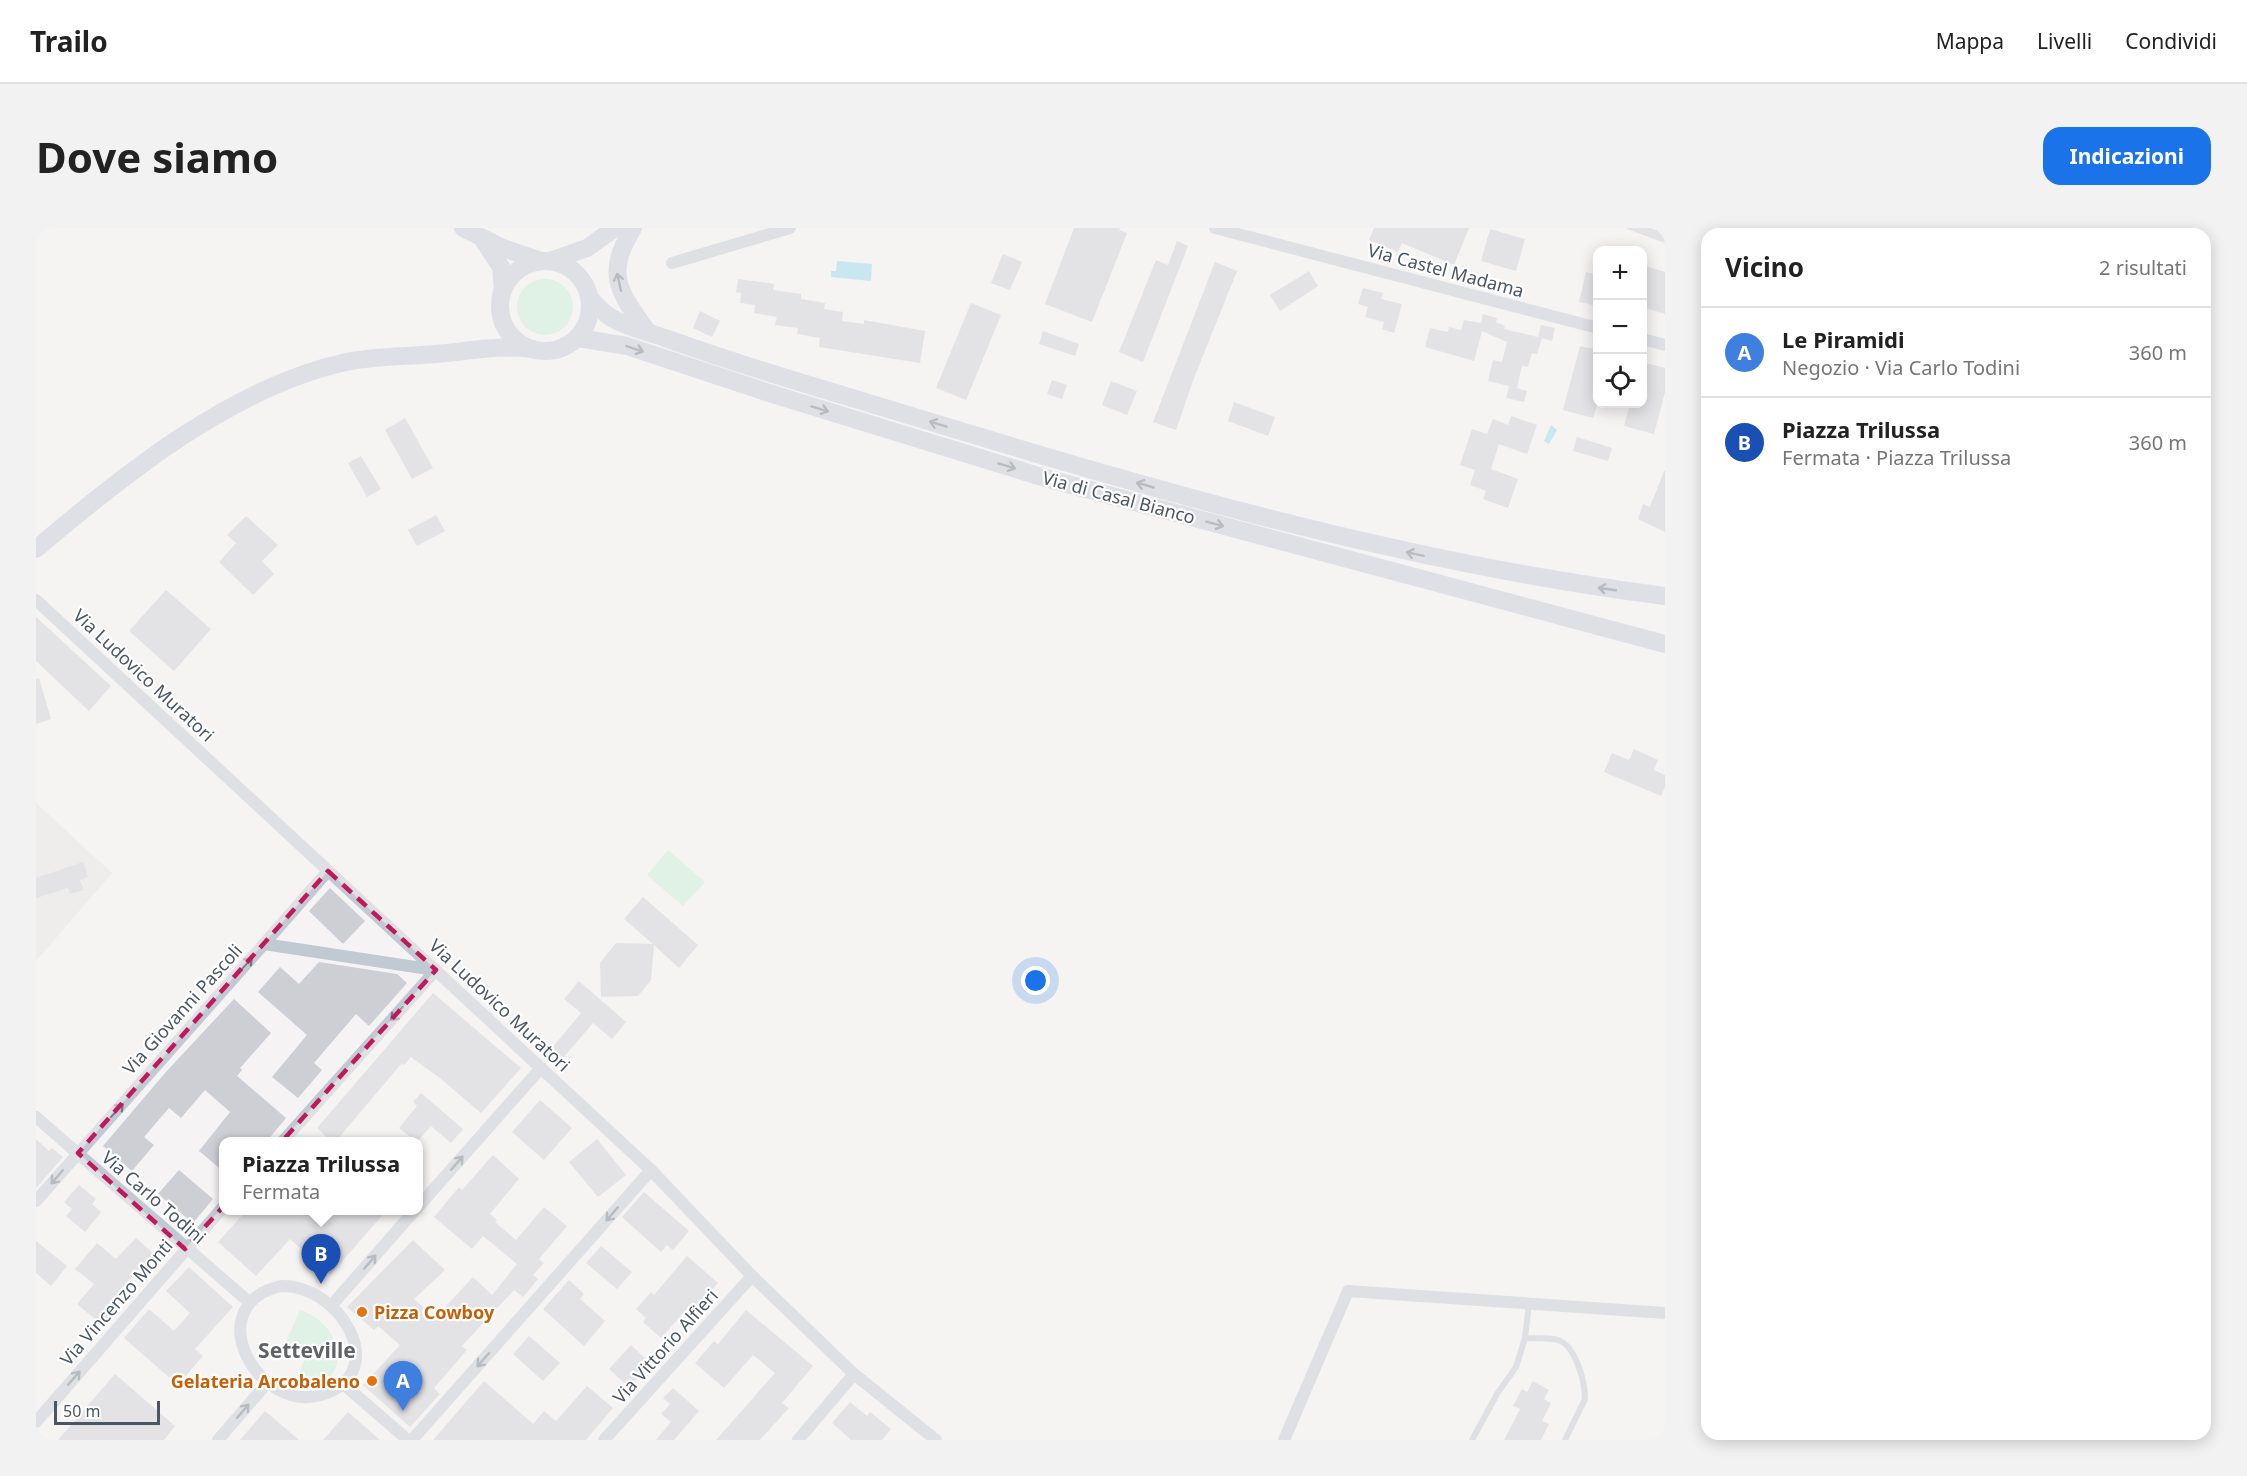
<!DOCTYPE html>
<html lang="it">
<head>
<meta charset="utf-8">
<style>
  body { margin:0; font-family:"Noto Sans",sans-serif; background:#f2f2f2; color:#222 }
  .controls { position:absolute; right:18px; top:18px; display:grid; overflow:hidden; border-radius:12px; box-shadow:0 3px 15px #0003 }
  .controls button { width:54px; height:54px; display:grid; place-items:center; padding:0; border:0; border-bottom:2px solid #e0e0e0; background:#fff; color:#222; font:30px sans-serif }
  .scale { position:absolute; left:18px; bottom:15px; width:106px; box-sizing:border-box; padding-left:6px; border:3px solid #4a5661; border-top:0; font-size:16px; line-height:21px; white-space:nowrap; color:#4a5661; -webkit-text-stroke:4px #fff; paint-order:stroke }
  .you { position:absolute; left:1000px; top:753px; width:21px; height:21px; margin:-15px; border:4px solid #fff; border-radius:50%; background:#1a73e8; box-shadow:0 0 0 9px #1a73e833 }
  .badge { display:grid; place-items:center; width:39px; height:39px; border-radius:50%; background:#1a73e8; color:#fff; font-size:20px; font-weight:700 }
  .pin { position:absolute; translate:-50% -50px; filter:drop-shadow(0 2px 3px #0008) }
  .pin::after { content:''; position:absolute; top:32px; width:21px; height:18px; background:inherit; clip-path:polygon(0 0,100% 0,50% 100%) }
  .popup { position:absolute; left:183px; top:909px; width:204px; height:78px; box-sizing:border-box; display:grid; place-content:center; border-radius:12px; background:#fff; filter:drop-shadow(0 2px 4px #0005); font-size:20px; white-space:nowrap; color:#767676 }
  .popup b { font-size:22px; color:#222 }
  .popup::after { content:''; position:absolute; left:50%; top:100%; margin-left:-12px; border:12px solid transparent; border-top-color:#fff }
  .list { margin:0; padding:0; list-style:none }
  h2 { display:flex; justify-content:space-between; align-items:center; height:78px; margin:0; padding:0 24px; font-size:26px }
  h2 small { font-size:20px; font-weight:400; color:#767676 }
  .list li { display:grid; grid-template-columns:39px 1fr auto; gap:18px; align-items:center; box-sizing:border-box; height:90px; padding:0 24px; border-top:2px solid #e0e0e0 }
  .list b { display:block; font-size:22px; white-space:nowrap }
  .list p { margin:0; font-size:20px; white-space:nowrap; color:#767676 }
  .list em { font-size:20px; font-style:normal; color:#767676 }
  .icon { flex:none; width:33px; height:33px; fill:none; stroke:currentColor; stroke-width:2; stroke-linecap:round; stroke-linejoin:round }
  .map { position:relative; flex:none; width:1629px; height:1212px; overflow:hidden; border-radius:18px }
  header { display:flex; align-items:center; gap:36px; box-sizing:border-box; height:84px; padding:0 30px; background:#fff; border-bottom:2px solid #e0e0e0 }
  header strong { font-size:28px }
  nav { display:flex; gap:33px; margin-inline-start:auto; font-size:21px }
  .intro { display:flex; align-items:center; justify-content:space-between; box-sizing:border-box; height:144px; padding:0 36px }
  h1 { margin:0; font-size:42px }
  .button { padding:15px 27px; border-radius:18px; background:#1a73e8; color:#fff; font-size:21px; font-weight:700 }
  main { display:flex; gap:36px; padding:0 36px }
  aside { flex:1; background:#fff; border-radius:18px; box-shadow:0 3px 15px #0003 }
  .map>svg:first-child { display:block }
</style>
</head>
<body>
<header>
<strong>Trailo</strong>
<nav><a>Mappa</a><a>Livelli</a><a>Condividi</a></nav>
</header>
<div class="intro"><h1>Dove siamo</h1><a class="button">Indicazioni</a></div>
<main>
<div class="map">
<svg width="1629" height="1212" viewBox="0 0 1629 1212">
  <rect width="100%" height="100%" fill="#f5f3f3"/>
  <path fill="#e6e4e5" d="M0 575 76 645 0 733Z"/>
  <g fill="#c3f1d5">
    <circle cx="509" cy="79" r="28"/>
    <path d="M632 622 669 654 647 678 611 647Z"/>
    <path d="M264 1082C315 1099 315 1168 260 1154L269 1130 250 1114Z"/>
  </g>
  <g fill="#90daee">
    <path d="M801 33 836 36 835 53 795 49V43H800Z"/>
    <path d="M1515 197 1521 202 1513 216 1508 213Z"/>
  </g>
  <g fill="#cdcfd5">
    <path d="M1038 0H1084L1083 2 1091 5 1056 94 1009 76Z"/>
    <path d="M1338 0H1433L1418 37 1366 15 1362 24 1333 12Z"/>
    <path d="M1591 0H1629V15L1591 1Z"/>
    <path d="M1454 1 1489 11 1480 43 1445 33Z"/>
    <path d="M1141 13 1152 18 1107 134 1083 124 1120 32 1132 37Z"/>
    <path d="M967 26 986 34 974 62 955 55Z"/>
    <path d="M1179 34 1201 43 1158 150 1140 202 1117 194Z"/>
    <path d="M1606 37 1629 44V86L1606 79Z"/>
    <path d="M1273 43 1282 58 1244 83 1234 67Z"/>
    <path d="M1550 44 1562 47V78L1543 74Z"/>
    <path d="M702 51 738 56 737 62 765 66V71L789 75 788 81 807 84 806 93 828 96V92L889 103 884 135 783 119 784 110 761 106 762 100 739 97 741 89 718 85 719 77 704 75 705 65 700 64Z"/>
    <path d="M1327 60 1347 65 1345 71 1366 76 1358 105 1346 101 1348 94 1329 89 1332 79 1322 76Z"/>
    <path d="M935 75 965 87 930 172 900 160Z"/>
    <path d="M664 83 684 93 676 109 657 100Z"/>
    <path d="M1447 86 1461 90 1460 94 1469 98 1468 101 1506 110 1501 126 1496 125 1492 139 1486 138 1481 160 1491 163 1488 174 1470 170 1473 158 1452 153 1457 132 1466 134 1471 114 1446 103 1438 133 1389 119 1394 100 1412 104 1413 99 1425 102 1428 92 1445 95Z"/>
    <path d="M1505 97 1519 100 1516 113 1502 109Z"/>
    <path d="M1007 103 1043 116 1039 128 1003 116Z"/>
    <path d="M1544 118 1562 122V173L1557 190 1527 182Z"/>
    <path d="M1606 134 1629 140V164L1618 206 1588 198 1594 176H1606Z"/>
    <path d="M1016 152 1031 157 1026 171 1011 166Z"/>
    <path d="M1075 153 1101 163 1091 187 1066 177Z"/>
    <path d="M1198 174 1239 189 1232 208 1192 193Z"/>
    <path d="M1475 188 1501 197 1491 226 1463 216 1455 241 1482 251 1472 280 1447 271 1450 263 1434 257 1439 242 1424 237 1436 201 1451 206 1457 191 1472 197Z"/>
    <path d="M369 190 397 240 376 251 349 202Z"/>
    <path d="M1541 209 1576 220 1572 233 1537 223Z"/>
    <path d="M325 228 345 261 331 269 312 235Z"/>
    <path d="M1628 243H1629V304L1602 291 1607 276 1614 279Z"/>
    <path d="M400 287 409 303 381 318 372 302Z"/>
    <path d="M210 288 242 317 226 333 238 346 217 367 183 334 200 315 191 307Z"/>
    <path d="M130 362 175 401 138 443 93 403Z"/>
    <path d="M0 389 75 458 53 483 0 433Z"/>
    <path d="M3 450 15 491 0 496V451Z"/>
    <path d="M1598 521 1622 532 1618 542 1629 547V559L1625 568 1568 544 1576 525 1593 532Z"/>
    <path d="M47 634 52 649 44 652 48 662 34 666 32 660 0 670V650Z"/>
    <path d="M294 660 329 693 307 716 273 683Z"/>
    <path d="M607 669 662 717 643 740 618 717 615 752 602 768 565 769 564 735 580 715 617 716 588 691Z"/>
    <path d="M283 734 361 746 371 755 333 798 320 786 278 835 286 842 262 870 236 849 271 807 222 764 244 739 263 756Z"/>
    <path d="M543 753 590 794 576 811 557 795 527 830 516 820 545 785 528 771Z"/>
    <path d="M397 765 485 840 445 885 405 851 375 829 368 837 366 835 299 914H296L281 900Z"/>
    <path d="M198 771 235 805 204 840 206 842 201 848 250 890 230 914H188V944L163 923 194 884 169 862 145 890 133 880 108 909 118 917 96 943 67 918 129 845Z"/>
    <path d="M385 865 427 901 415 915 395 898 381 914 363 900 381 878 377 874Z"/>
    <path d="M504 872 536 900 508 932 476 904Z"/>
    <path d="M0 911 13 923 16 920 27 929 0 960Z"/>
    <path d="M561 911 590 947 562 969 533 934Z"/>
    <path d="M457 927 483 951 454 986 461 992 459 994 480 1012 508 979 531 998 503 1031 508 1035 497 1047 502 1051 487 1069 478 1062 426 1118 431 1122 398 1160 404 1166 374 1199 327 1157 364 1117 342 1098 338 1102 311 1079 377 1012 409 1042 378 1071 399 1090 437 1049 456 1067 481 1036 447 1008 436 1021 398 989 423 959 426 962Z"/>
    <path d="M143 942 177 971 157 995 122 966Z"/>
    <path d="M43 957 60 971 56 976 65 984 49 1004 30 988 36 981 28 974Z"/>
    <path d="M608 964 653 1003 637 1022 631 1017 625 1024 586 989Z"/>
    <path d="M211 982H351L294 1047 254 1011 220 1048 182 1014Z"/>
    <path d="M100 1010 118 1026 88 1057 95 1064 66 1097 41 1076 58 1056 39 1041 61 1015 80 1031Z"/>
    <path d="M0 1013 31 1038 15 1058 0 1045Z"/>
    <path d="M565 1018 596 1044 581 1061 550 1035Z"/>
    <path d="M651 1028 682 1055 662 1078 657 1074 625 1110 607 1094 610 1090 600 1081 615 1064 618 1067Z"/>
    <path d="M153 1039 197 1079 159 1121 167 1128 142 1157 88 1110 113 1081 138 1103 154 1085 130 1063Z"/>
    <path d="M533 1052 548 1066 544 1071 569 1093 548 1118 507 1081Z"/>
    <path d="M710 1082 777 1138 746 1175 753 1180 724 1212H680L739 1145 717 1127 688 1160 659 1135 678 1113 682 1116Z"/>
    <path d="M493 1108 524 1135 507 1153 477 1126Z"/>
    <path d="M595 1117 615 1136 593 1159 573 1141Z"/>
    <path d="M79 1146 139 1198 128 1212H22Z"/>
    <path d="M448 1153 497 1196 508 1183 520 1193 551 1158 577 1180 550 1212H397Z"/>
    <path d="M1497 1153 1513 1162 1508 1171 1515 1175 1506 1193 1513 1196 1505 1212H1468L1484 1181 1477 1178 1486 1161 1491 1164Z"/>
    <path d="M637 1160 663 1183 638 1212H620L635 1194 625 1186 634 1176 627 1170Z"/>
    <path d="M814 1174 831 1188 834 1184 855 1201 846 1212H815L796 1195Z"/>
    <path d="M229 1183 263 1212H204Z"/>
    <path d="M312 1184 344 1212H287Z"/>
  </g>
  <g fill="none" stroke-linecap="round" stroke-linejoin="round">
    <g stroke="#c1cad2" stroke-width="6">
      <path d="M1489 1110C1499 1111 1512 1109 1522 1112 1540 1118 1549 1154 1549 1171L1529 1212"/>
      <path d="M1436 1212 1461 1166 1480 1139 1489 1110 1493 1076"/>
    </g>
    <g stroke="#c1cad2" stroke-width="12">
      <path d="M1179 0 1562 100"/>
      <path d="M636 35 754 0"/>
      <path d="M1606 111 1629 117"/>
      <path d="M0 372 615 942 716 1048 818 1146 900 1212"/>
      <path d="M228 716 292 643"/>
      <path d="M0 889 213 1074"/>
      <path d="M246 914 400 742"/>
      <path d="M0 973 228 716 399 742"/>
      <path d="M382 979 505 840"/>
      <path d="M245 1058C303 1056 356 1143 288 1166 223 1189 161 1077 245 1058Z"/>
      <path d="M295 1078 379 982"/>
      <path d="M306 1155 372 1212"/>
      <path d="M0 1194 188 978"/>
      <path d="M182 1212 232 1154"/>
      <path d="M376 1212 615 942"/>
      <path d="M568 1212 716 1048"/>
      <path d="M762 1212 818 1146"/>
      <path d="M1248 1212 1312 1063 1629 1085"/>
    </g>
    <g stroke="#c1cbd6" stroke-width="18">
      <path d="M427 0 467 20 505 33"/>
      <path d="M597 0C569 46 582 63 611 103"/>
      <path d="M448 13 465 39 467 63"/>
      <path d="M514 33 551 20 579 0"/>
      <circle cx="509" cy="78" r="45"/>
      <path d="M554 70C560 77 566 84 574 89 592 100 613 104 632 111 685 130 739 147 793 163 1068 247 1343 332 1629 368"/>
      <path d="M542 110 591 118 733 165 1009 250 1629 416"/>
      <path d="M0 321C87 247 196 159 310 134 343 127 376 129 410 125 440 122 466 117 496 121"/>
    </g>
  </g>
  <defs><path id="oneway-shaft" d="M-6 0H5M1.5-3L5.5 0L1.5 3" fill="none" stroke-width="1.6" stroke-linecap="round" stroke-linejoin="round" transform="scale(1.5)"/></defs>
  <g stroke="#6e7984">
    <use href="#oneway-shaft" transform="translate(583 54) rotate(-103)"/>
    <use href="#oneway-shaft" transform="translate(599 121) rotate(18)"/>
    <use href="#oneway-shaft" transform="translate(784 181) rotate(17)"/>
    <use href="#oneway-shaft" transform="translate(902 196) rotate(-163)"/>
    <use href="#oneway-shaft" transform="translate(971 238) rotate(17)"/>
    <use href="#oneway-shaft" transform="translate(1109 257) rotate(-164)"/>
    <use href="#oneway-shaft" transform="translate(1179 296) rotate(15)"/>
    <use href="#oneway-shaft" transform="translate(1379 326) rotate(-168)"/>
    <use href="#oneway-shaft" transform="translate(1571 361) rotate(-172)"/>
  </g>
  <g stroke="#6e7983">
    <use href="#oneway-shaft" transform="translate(210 736) rotate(-48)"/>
    <use href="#oneway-shaft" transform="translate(361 786) rotate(132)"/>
    <use href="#oneway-shaft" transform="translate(81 882) rotate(-48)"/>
    <use href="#oneway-shaft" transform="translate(421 935) rotate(-49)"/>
    <use href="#oneway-shaft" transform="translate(21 949) rotate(131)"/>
    <use href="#oneway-shaft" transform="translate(576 986) rotate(131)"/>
    <use href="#oneway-shaft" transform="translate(334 1034) rotate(-49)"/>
    <use href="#oneway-shaft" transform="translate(447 1132) rotate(131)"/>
    <use href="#oneway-shaft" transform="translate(38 1150) rotate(-49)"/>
    <use href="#oneway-shaft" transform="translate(207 1183) rotate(-49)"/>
  </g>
  <path d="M0 0H1629V1212H0ZM292 643 400 742 149 1021 42 925Z" fill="#f5f3f3" fill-opacity=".55" fill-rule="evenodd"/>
  <path fill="none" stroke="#c2185b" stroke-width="4.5" stroke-dasharray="12 8" stroke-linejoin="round" d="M292 643 400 742 149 1021 42 925Z"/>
  <g fill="#e8710a" stroke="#fff" stroke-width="2">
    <circle cx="326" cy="1084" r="6"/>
    <circle cx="336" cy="1153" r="6"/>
  </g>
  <g text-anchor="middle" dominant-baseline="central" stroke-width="4.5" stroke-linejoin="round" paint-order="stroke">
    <g font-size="18" fill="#4a5661" stroke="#fff">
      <text transform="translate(1410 42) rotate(15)">Via Castel Madama</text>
      <text transform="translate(1083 269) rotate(15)">Via di Casal Bianco</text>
      <text transform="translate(108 447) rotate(43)">Via Ludovico Muratori</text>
      <text transform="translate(464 777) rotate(43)">Via Ludovico Muratori</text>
      <text transform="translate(146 781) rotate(-48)">Via Giovanni Pascoli</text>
      <text transform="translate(118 969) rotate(41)">Via Carlo Todini</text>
      <text transform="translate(80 1074) rotate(-49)">Via Vincenzo Monti</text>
      <text transform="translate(629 1118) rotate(-48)">Via Vittorio Alfieri</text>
    </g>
    <g font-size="18" font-weight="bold" fill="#c56008" stroke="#fff" text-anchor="start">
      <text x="338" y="1084">Pizza Cowboy</text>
      <text x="324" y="1153" text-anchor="end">Gelateria Arcobaleno</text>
    </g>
    <g font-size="21" font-weight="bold" fill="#5f6368" stroke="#fff">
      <text x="271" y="1122">Setteville</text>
    </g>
  </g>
</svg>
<div class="controls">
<button>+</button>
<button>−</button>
<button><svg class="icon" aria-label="locate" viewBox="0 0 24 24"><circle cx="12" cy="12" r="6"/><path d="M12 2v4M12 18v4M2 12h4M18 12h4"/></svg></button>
</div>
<div class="scale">50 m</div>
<div class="you"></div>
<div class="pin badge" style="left:367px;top:1183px;background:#3f7fe0">A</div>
<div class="pin badge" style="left:285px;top:1056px;background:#1a4fb4">B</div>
<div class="popup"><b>Piazza Trilussa</b>Fermata</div>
</div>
<aside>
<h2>Vicino<small>2 risultati</small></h2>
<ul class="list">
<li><span class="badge" style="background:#3f7fe0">A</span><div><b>Le Piramidi</b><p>Negozio · Via Carlo Todini</p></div><em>360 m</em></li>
<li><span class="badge" style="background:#1a4fb4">B</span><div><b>Piazza Trilussa</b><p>Fermata · Piazza Trilussa</p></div><em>360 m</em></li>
</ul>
</aside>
</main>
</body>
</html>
